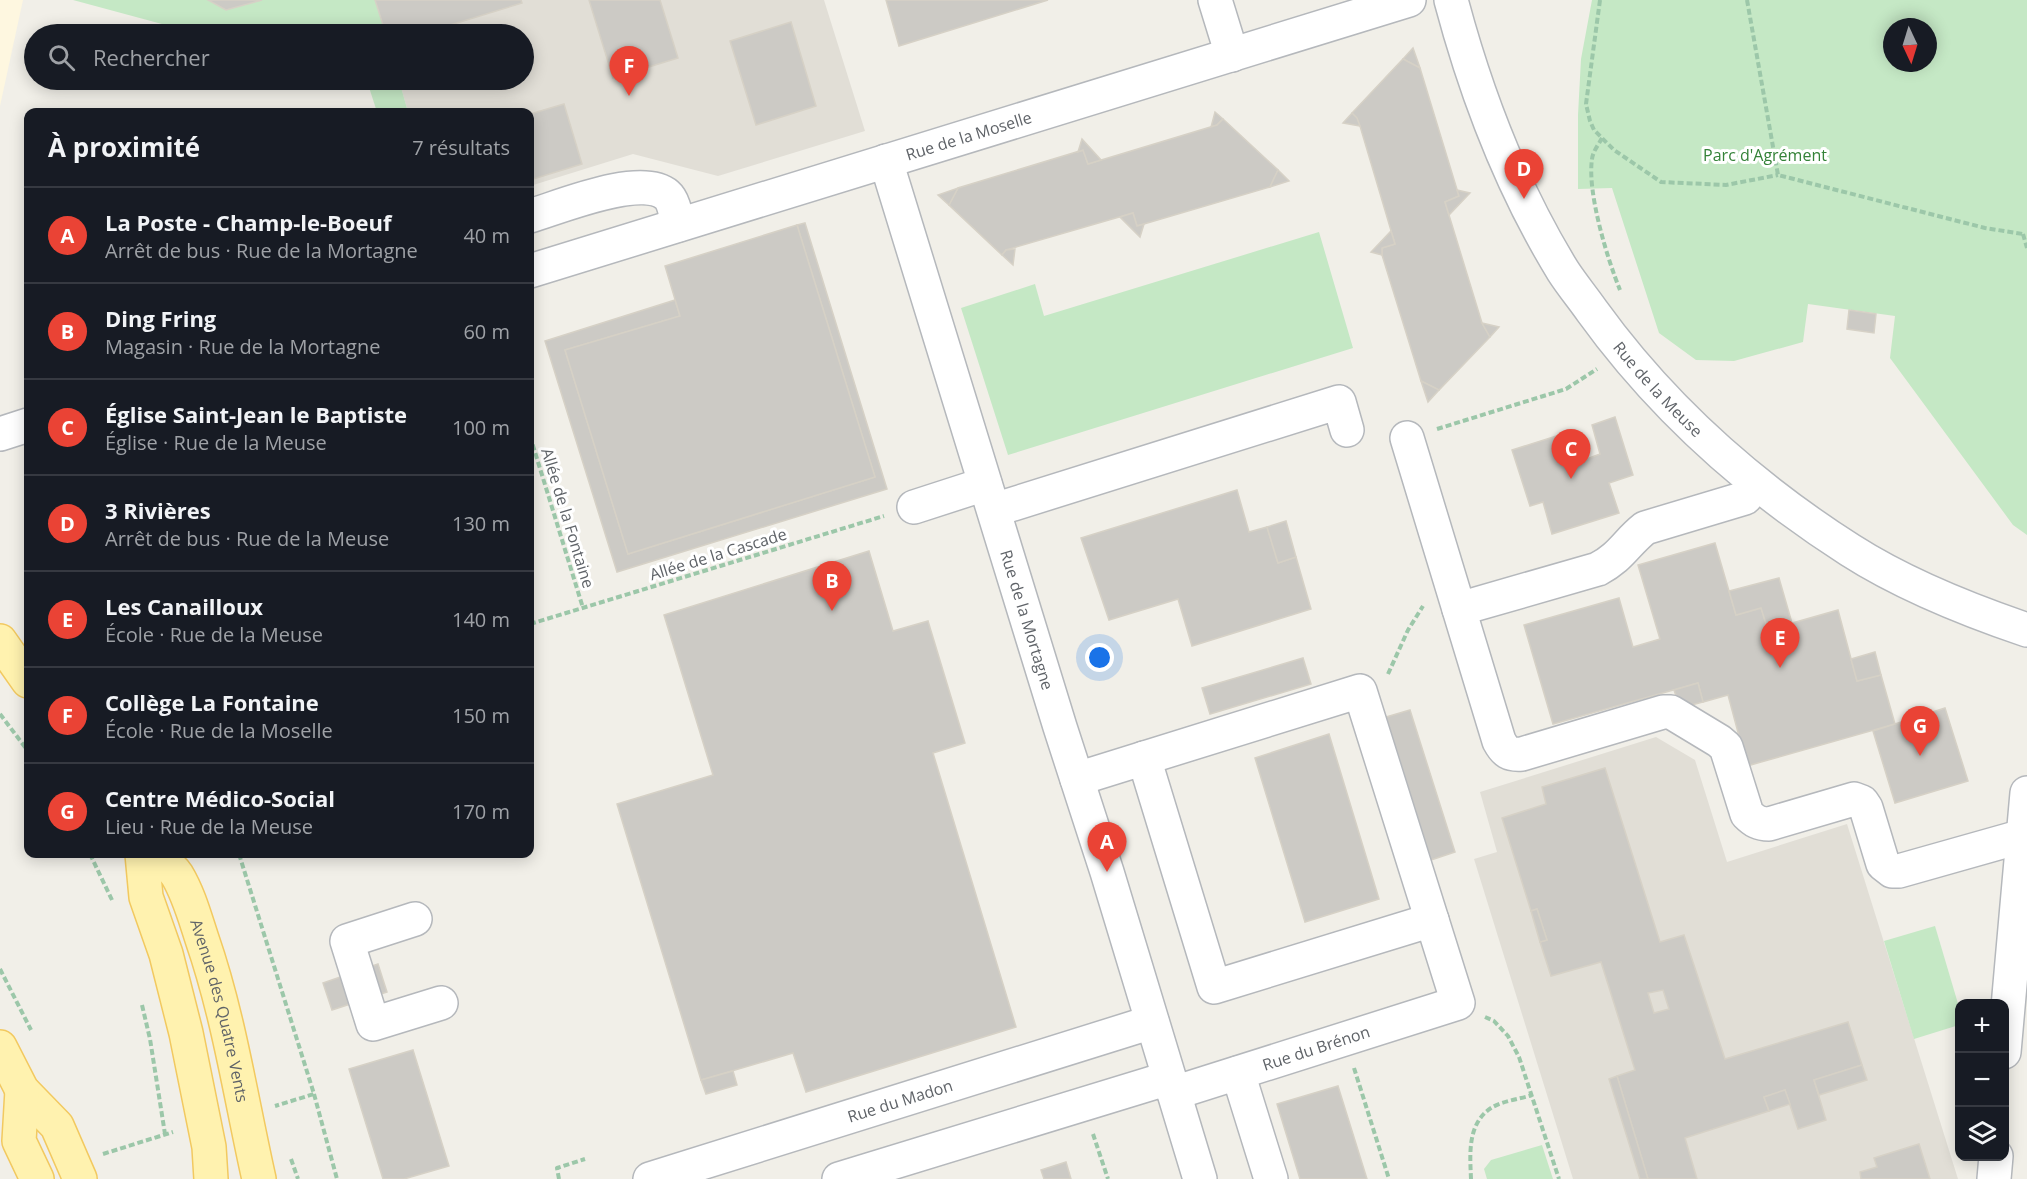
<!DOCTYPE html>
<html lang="fr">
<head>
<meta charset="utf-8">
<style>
  body { margin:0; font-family:"Open Sans",sans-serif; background:#20242c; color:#f1f3f6 }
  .controls { position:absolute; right:18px; bottom:18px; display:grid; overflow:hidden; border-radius:12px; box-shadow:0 3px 15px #0003 }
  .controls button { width:54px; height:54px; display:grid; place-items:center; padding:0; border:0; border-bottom:2px solid #363941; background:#171b24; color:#f1f3f6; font:30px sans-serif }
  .compass { position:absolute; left:1883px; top:18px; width:54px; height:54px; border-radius:50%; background:#171b24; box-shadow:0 3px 15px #0003; rotate:176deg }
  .you { position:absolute; left:1100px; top:658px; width:21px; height:21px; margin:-15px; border:4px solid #fff; border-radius:50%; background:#1a73e8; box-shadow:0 0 0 9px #1a73e833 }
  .badge { display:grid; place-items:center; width:39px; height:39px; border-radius:50%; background:#ea4335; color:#fff; font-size:20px; font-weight:700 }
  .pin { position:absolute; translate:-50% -50px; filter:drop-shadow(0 2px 3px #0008) }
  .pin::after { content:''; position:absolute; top:32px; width:21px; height:18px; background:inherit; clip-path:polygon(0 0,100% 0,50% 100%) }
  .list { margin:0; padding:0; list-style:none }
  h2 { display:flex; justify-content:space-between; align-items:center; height:78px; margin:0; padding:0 24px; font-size:26px }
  h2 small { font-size:20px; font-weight:400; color:#9ea1a6 }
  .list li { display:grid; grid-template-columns:39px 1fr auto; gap:18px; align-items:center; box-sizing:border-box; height:96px; padding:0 24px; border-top:2px solid #363941 }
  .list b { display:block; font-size:22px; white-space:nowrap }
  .list p { margin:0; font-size:20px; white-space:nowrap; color:#9ea1a6 }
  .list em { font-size:20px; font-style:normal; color:#9ea1a6 }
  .icon { flex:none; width:33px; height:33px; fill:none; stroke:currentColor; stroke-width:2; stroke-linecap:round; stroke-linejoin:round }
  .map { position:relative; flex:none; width:2027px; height:1179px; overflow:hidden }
  .search { position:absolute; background:#171b24; box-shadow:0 3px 15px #0003; left:24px; top:24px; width:510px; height:66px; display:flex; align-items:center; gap:15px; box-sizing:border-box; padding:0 21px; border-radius:33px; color:#9ea1a6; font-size:22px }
  .panel { position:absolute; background:#171b24; box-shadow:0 3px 15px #0003; left:24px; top:108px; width:510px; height:750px; border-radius:12px }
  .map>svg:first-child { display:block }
</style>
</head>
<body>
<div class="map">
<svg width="2027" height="1179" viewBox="0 0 2027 1179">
  <rect width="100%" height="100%" fill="#f1efe8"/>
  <path fill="#fef7e0" d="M0 0H23L0 106Z"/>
  <g fill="#e1ded6">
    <path d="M375 0H824L865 131 718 176 633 154 530 186V112H408L399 80H524V34H386Z"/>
    <path d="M1656 737 1695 760 1727 862 1847 824 1958 1179H1573L1474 859 1497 852 1480 792Z"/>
  </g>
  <g fill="#c5e8c5" fill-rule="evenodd">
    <path d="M73 0H375L386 34H199Z"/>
    <path d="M1592 0H2027V535L2013 525 1890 358 1895 316 1808 304 1803 342 1734 361 1696 360 1659 333 1612 188 1578 189V115L1581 59ZM1892 27H1928V63H1892Z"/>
    <path d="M364 80H399L408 112H377L367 81Z"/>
    <path d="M1319 232 1353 348 1008 455 961 308 1035 284 1044 316Z"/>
    <path d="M1935 926 1959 1007V1025L1914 1039 1884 941Z"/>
    <path d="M1542 1145 1553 1179H1487L1484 1169 1491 1160Z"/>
  </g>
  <g fill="#cccac5" stroke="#d6d1c6" stroke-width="1.5" fill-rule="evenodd">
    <path d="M208 0H262L226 10Z"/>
    <path d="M375 0H521L522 3 421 34H386Z"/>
    <path d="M589 0H660L678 58 613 78Z"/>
    <path d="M886 0H1048L899 46Z"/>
    <path d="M791 22 816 106 756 125 730 41Z"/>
    <path d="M1413 48 1420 68 1403 59Z"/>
    <path d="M1403 59 1420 68 1459 196 1445 202 1482 323 1490 337 1439 390 1421 381 1382 255V248L1395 244 1360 126 1352 113Z"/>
    <path d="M564 104 582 164 530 180V114Z"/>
    <path d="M1215 112 1223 119 1217 125 1211 127Z"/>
    <path d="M1352 113 1357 118 1360 126 1343 123Z"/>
    <path d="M1223 119 1278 170 1270 187 1137 226 1133 213 1006 250 1002 255 949 205 958 188 1083 150 1088 164 1217 125Z"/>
    <path d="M1082 139 1101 160 1088 164 1083 150 1078 152Z"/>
    <path d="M1278 170 1289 181 1270 187Z"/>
    <path d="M958 188 949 205 938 195Z"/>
    <path d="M1457 190 1470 193 1449 215 1445 202 1459 196Z"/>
    <path d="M1133 213 1137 226 1144 224 1140 237 1120 217Z"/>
    <path d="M805 223 887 489 617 572 545 341 675 300 680 316 565 350 628 554 875 477 797 225Z"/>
    <path d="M797 225 875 477 628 554 565 350 680 316 665 266Z"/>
    <path d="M1391 231 1395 244 1382 248V255L1371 252Z"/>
    <path d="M1015 249 1013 265 1002 255 1006 250Z"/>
    <path d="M1849 310 1876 314 1874 333 1847 329Z"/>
    <path d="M1482 323 1499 327 1490 337Z"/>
    <path d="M1421 381 1439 390 1428 402Z"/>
    <path d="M1615 417 1633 475 1609 483 1619 513 1552 534 1543 502 1530 506 1512 450 1566 433 1576 463 1600 454 1592 425Z"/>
    <path d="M1237 490 1249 532 1267 527 1278 563 1296 557 1311 609 1192 646 1178 599 1109 620 1081 538Z"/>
    <path d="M1286 521 1296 557 1278 563 1267 527Z"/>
    <path d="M1715 543 1736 615 1761 608 1768 630 1838 610 1857 681 1881 675 1895 724 1747 766 1728 695 1703 702 1698 683 1553 724 1524 625 1619 598 1633 647 1660 639 1638 565Z"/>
    <path d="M869 551 893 631 928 621 965 743 933 753 1016 1027 806 1092 793 1053 701 1080 617 804 713 775 664 615Z"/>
    <path d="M1779 578 1792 623 1768 630 1761 608 1736 615 1729 591Z"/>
    <path d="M1875 652 1881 675 1857 681 1851 659Z"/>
    <path d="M1303 658 1311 684 1210 714 1202 688Z"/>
    <path d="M1698 683 1703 702 1680 708 1674 690Z"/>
    <path d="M1945 708 1968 781 1895 803 1873 731Z"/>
    <path d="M1410 710 1455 852 1431 860 1386 717Z"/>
    <path d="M1329 734 1379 899 1305 922 1255 758Z"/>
    <path d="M1605 768 1660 942 1684 935 1725 1059 1848 1022 1862 1065 1814 1080 1826 1120 1798 1129 1785 1090 1764 1097 1769 1111 1685 1138 1697 1179H1648L1617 1076 1635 1070 1601 962 1551 976 1540 942 1547 940 1537 909 1531 911 1502 818 1546 804 1542 787ZM1663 990 1669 1009 1654 1013 1648 993Z"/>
    <path d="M1537 909 1547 940 1540 942 1531 911Z"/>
    <path d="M378 964 387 992 332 1010 323 983Z"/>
    <path d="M413 1050 449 1166 404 1179H383L349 1069Z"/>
    <path d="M1862 1065 1867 1080 1819 1095 1814 1080Z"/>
    <path d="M733 1071 737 1085 706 1094 701 1080Z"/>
    <path d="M1617 1076 1648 1179H1640L1609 1079Z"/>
    <path d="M1338 1086 1367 1179H1300L1277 1104Z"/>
    <path d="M1785 1090 1790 1104 1769 1111 1764 1097Z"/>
    <path d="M1919 1144 1930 1179H1861L1860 1172 1877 1167 1874 1158Z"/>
    <path d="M1066 1162 1071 1179H1044L1041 1170Z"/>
  </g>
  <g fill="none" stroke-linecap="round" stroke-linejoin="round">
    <defs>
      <g id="minor">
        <path d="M1215 0 1232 55"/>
        <path id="s1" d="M1451 0C1476 94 1512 188 1563 271 1572 285 1583 298 1592 311 1662 408 1750 486 1850 550 1903 584 1968 610 2027 630"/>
        <path id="s2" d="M886 161 1060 727 1107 872 1200 1179"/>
        <path d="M530 216C560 207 641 173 667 195 674 201 676 217 678 225"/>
        <path id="s3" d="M530 271 1409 0"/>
        <path d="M0 434 28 425"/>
        <path d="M1407 438 1499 741C1505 752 1509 755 1522 754L1663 712H1671L1719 741 1726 747 1747 814C1754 821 1759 824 1769 824L1854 799 1862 802 1866 808 1883 864 1892 871H1899L2023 836"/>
        <path d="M914 507 985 484"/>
        <path d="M994 510 1339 402 1347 430"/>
        <path d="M1459 609 1598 569C1621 557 1626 543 1645 528L1745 498 1757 484"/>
        <path d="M1144 758 1214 987 1432 920"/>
        <path d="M1077 779 1360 691 1458 1003 1174 1093"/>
        <path d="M415 919 347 941 373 1024 441 1003"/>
        <path d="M2004 1052 2027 793"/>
        <path d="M1238 1073 1271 1179"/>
        <path id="s4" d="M650 1179 1152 1022"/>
        <path d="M839 1179 1169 1078"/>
        <path d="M1994 1179 1996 1156"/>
      </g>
      <g id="major">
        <path d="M0 641 28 681"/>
        <path d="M142 854 146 897 166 954 186 1033 209 1147 211 1179"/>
        <path id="s5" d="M154 854C162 860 172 867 177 875 189 895 195 918 202 939 229 1017 241 1099 259 1179"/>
        <path d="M0 1047 22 1090 57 1126 80 1179"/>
        <path d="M22 1090 19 1141 37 1179"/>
      </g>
    </defs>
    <use href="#minor" stroke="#b5b8bc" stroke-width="36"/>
    <use href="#major" stroke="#f2c960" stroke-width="36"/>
    <g stroke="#9cc7a9" stroke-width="4" stroke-dasharray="6 3" stroke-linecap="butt">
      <path d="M1600 0 1586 104 1590 121 1594 130 1614 150 1661 182 1726 185 1778 175"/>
      <path d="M1747 0 1778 175 1985 228 2023 234"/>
      <path d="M1602 138C1599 144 1593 151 1592 159 1587 192 1607 258 1620 290"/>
      <path d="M2023 234 2027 248"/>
      <path d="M1437 429 1566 389 1597 369"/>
      <path d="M530 436 583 608"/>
      <path d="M530 624 884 516"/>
      <path d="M1388 674 1408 630 1423 606"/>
      <path d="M0 714 28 751"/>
      <path d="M90 854 112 900"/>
      <path d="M239 854 314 1094 275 1106"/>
      <path d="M0 969 31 1030"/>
      <path d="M142 1005 150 1039 165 1134"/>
      <path d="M1485 1017 1494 1021 1508 1036 1519 1057 1559 1179"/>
      <path d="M1354 1068 1389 1179"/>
      <path d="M314 1094 337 1179"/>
      <path d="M1093 1134 1108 1179"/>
      <path d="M103 1154 173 1132"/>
      <path d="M291 1159 298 1179"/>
      <path d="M559 1179 557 1168 585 1159"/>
      <path d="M1471 1179C1470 1154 1467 1124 1491 1108 1502 1101 1520 1099 1532 1095"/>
    </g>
    <use href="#minor" stroke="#fff" stroke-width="33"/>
    <use href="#major" stroke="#fff2af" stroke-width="33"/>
  </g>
  <g text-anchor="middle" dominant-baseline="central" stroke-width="6" stroke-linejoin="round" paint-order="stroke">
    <g font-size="16" fill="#5f6368" stroke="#fff">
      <text stroke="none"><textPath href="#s3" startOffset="459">Rue de la Moselle</textPath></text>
      <text stroke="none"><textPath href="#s1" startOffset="446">Rue de la Meuse</textPath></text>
      <text transform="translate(568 518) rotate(73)">Allée de la Fontaine</text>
      <text transform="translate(718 554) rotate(-17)">Allée de la Cascade</text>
      <text stroke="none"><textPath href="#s2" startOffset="480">Rue de la Mortagne</textPath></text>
      <text stroke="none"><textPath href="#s5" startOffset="174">Avenue des Quatre Vents</textPath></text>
      <text transform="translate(1316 1048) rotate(-18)">Rue du Brénon</text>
      <text stroke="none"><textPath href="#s4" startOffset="262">Rue du Madon</textPath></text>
    </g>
    <g font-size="16" fill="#348238" stroke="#fff">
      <text x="1765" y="155">Parc d'Agrément</text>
    </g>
  </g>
</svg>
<div class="controls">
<button>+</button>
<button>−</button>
<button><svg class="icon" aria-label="layers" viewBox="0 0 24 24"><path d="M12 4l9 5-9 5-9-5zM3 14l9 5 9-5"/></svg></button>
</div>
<svg class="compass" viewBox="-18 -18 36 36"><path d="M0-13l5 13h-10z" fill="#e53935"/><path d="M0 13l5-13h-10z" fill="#9ea1a6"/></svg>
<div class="you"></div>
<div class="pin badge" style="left:1107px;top:872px">A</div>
<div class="pin badge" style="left:832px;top:611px">B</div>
<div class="pin badge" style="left:1571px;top:479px">C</div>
<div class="pin badge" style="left:1524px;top:199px">D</div>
<div class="pin badge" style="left:1780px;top:668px">E</div>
<div class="pin badge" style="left:629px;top:96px">F</div>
<div class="pin badge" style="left:1920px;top:756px">G</div>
<div class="search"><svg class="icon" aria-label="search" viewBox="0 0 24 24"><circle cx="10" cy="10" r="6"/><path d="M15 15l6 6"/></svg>Rechercher</div>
<section class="panel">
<h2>À proximité<small>7 résultats</small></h2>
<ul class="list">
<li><span class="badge">A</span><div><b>La Poste - Champ-le-Boeuf</b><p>Arrêt de bus · Rue de la Mortagne</p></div><em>40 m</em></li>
<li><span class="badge">B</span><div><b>Ding Fring</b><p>Magasin · Rue de la Mortagne</p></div><em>60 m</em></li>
<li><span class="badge">C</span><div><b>Église Saint-Jean le Baptiste</b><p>Église · Rue de la Meuse</p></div><em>100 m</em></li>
<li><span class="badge">D</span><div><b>3 Rivières</b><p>Arrêt de bus · Rue de la Meuse</p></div><em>130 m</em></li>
<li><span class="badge">E</span><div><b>Les Canailloux</b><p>École · Rue de la Meuse</p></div><em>140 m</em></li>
<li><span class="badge">F</span><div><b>Collège La Fontaine</b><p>École · Rue de la Moselle</p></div><em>150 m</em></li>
<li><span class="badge">G</span><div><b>Centre Médico-Social</b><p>Lieu · Rue de la Meuse</p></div><em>170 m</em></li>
</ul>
</section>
</div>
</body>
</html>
